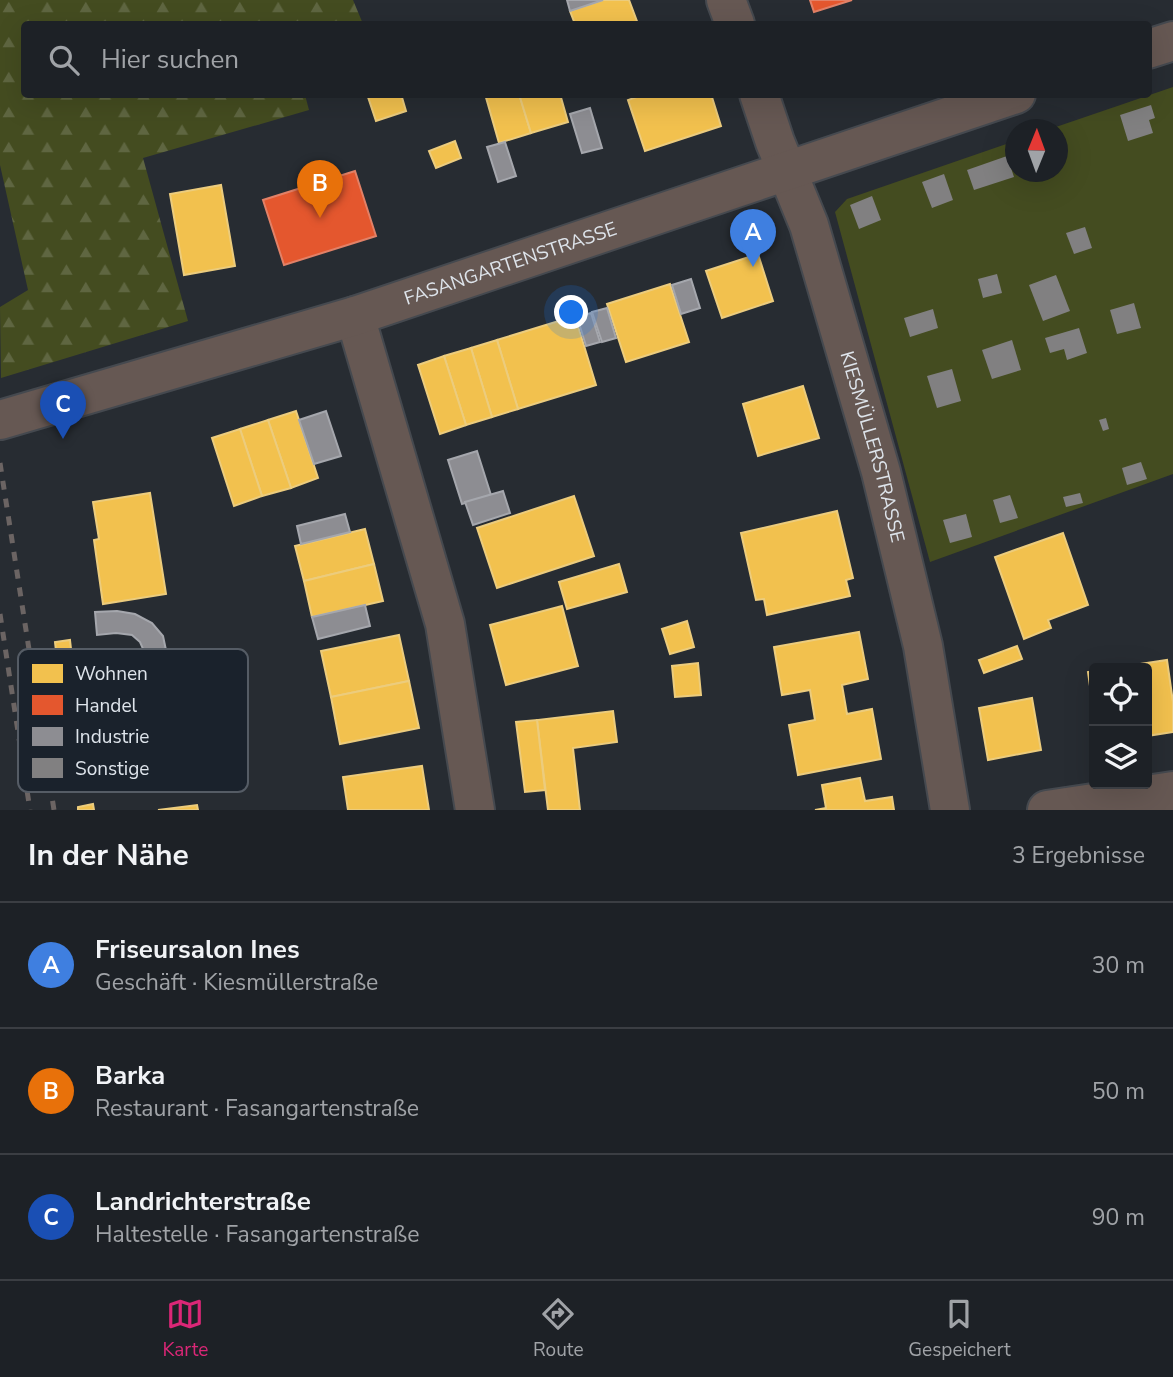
<!DOCTYPE html>
<html lang="de">
<head>
<meta charset="utf-8">
<style>
  body { margin:0; font-family:"Nunito Sans",sans-serif; background:#2a2e32; color:#f1f3f6 }
  .controls { position:absolute; right:21px; bottom:21px; display:grid; overflow:hidden; border-radius:7px; box-shadow:0 7px 28px #0002 }
  .controls button { width:63px; height:63px; display:grid; place-items:center; padding:0; border:0; border-bottom:2px solid #3b3e43; background:#1d2126; color:#f1f3f6; font:35px sans-serif }
  .compass { position:absolute; left:1005px; top:119px; width:63px; height:63px; border-radius:50%; background:#1d2126; box-shadow:0 7px 28px #0002; rotate:1deg }
  .you { position:absolute; left:572px; top:313px; width:24px; height:24px; margin:-18px; border:5px solid #fff; border-radius:50%; background:#1a73e8; box-shadow:0 0 0 10px #1a73e833 }
  .badge { display:grid; place-items:center; width:46px; height:46px; border-radius:50%; background:#db2777; color:#fff; font-size:23px; font-weight:700 }
  .pin { position:absolute; translate:-50% -58px; filter:drop-shadow(0 2px 4px #0008) }
  .pin::after { content:''; position:absolute; top:37px; width:24px; height:21px; background:inherit; clip-path:polygon(0 0,100% 0,50% 100%) }
  .list { margin:0; padding:0; list-style:none }
  h2 { display:flex; justify-content:space-between; align-items:center; height:91px; margin:0; padding:0 28px; font-size:30px }
  h2 small { font-size:23px; font-weight:400; color:#a0a3a7 }
  .list li { display:grid; grid-template-columns:46px 1fr auto; gap:21px; align-items:center; box-sizing:border-box; height:126px; padding:0 28px; border-top:2px solid #3b3e43 }
  .list b { display:block; font-size:26px; white-space:nowrap }
  .list p { margin:0; font-size:23px; white-space:nowrap; color:#a0a3a7 }
  .list em { font-size:23px; font-style:normal; color:#a0a3a7 }
  .icon { flex:none; width:38px; height:38px; fill:none; stroke:currentColor; stroke-width:2; stroke-linecap:round; stroke-linejoin:round }
  .map { position:relative; flex:none; width:1173px; height:810px; overflow:hidden }
  .search { position:absolute; background:#1d2126; box-shadow:0 7px 28px #0002; left:21px; right:21px; top:21px; height:77px; display:flex; align-items:center; gap:18px; box-sizing:border-box; padding:0 24px; border-radius:7px; color:#a0a3a7; font-size:26px }
  .sheet { height:469px; background:#1d2126 }
  nav { display:flex; justify-content:space-around; align-items:center; box-sizing:border-box; height:98px; border-top:2px solid #3b3e43; background:#1d2126; font-size:19px; color:#a0a3a7 }
  nav a { display:grid; justify-items:center; gap:4px }
  nav .on { color:#db2777 }
  .map>svg:first-child { display:block }
</style>
</head>
<body>
<div class="map">
<svg width="1173" height="810" viewBox="0 0 1173 810">
  <defs>
    <pattern id="forest-firs" width="22" height="20" patternUnits="userSpaceOnUse" patternTransform="scale(1.75)"><rect width="22" height="20" fill="#444c20"/><path d="M5 1l3.5 6h-7zM16 11l3.5 6h-7z" fill="#5f6641"/></pattern>
  </defs>
  <rect width="100%" height="100%" fill="#272c32"/>
  <path fill="url(#forest-firs)" d="M0 0H353L363 24H24V94L305 95 309 110 143 158 188 321 1 378 0 307 28 290 0 165Z"/>
  <path fill="#444c20" d="M1173 87V474L930 562 835 212 847 199 1015 141 1016 172H1058V130L1050 129Z"/>
  <g fill="#f2c14e" stroke="#eccc7d" stroke-width="2">
    <path d="M603 0H629L638 24H575L570 11Z"/>
    <path d="M367 94H401L406 111 376 121Z"/>
    <path d="M485 94H519L531 133 499 143Z"/>
    <path d="M519 94H560L568 122 531 133Z"/>
    <path d="M645 94H711L721 126 645 151 628 100Z"/>
    <path d="M455 141 461 158 436 168 429 151Z"/>
    <path d="M221 185 235 266 184 275 170 194Z"/>
    <path d="M758 254 773 301 722 318 706 271Z"/>
    <path d="M670 284 689 342 626 362 607 304Z"/>
    <path d="M575 316 596 385 518 409 497 340Z"/>
    <path d="M497 340 518 409 492 417 471 348Z"/>
    <path d="M471 348 492 417 466 425 444 356Z"/>
    <path d="M444 356 466 425 440 434 418 365Z"/>
    <path d="M803 386 819 438 758 456 743 404Z"/>
    <path d="M296 411 318 478 291 488 268 420Z"/>
    <path d="M268 420 291 488 262 496 240 429Z"/>
    <path d="M240 429 262 496 234 506 212 438Z"/>
    <path d="M150 493 166 594 103 604 94 540 99 539 93 502Z"/>
    <path d="M574 496 594 556 497 588 477 528Z"/>
    <path d="M837 511 853 578 846 580 850 596 767 615 764 599 756 600 741 533Z"/>
    <path d="M365 529 374 564 304 581 295 546Z"/>
    <path d="M1063 533 1088 605 1048 620 1051 628 1024 639 995 557Z"/>
    <path d="M374 564 383 601 312 617 304 581Z"/>
    <path d="M619 564 627 592 567 609 559 582Z"/>
    <path d="M562 606 578 666 506 685 490 625Z"/>
    <path d="M687 621 694 647 670 654 662 629Z"/>
    <path d="M859 632 868 679 842 685 847 714 872 709 881 759 798 775 789 725 815 720 810 690 782 695 774 647Z"/>
    <path d="M399 635 409 681 331 697 321 651Z"/>
    <path d="M70 640 73 667 58 669 55 642Z"/>
    <path d="M1017 646 1022 659 984 673 979 660Z"/>
    <path d="M1167 660 1173 702V732L1147 736V668H1114Z"/>
    <path d="M698 663 701 695 675 697 672 666Z"/>
    <path d="M1094 671V714L1088 672Z"/>
    <path d="M409 681 419 728 340 744 331 697Z"/>
    <path d="M1032 698 1041 750 988 760 979 708Z"/>
    <path d="M613 711 617 742 573 748 580 810H548L537 720Z"/>
    <path d="M537 720 545 790 525 792 516 722Z"/>
    <path d="M422 766 429 810H348L343 777Z"/>
    <path d="M860 778 865 801 892 797 894 810H815L826 808 822 785Z"/>
    <path d="M93 804 94 810H78V807Z"/>
    <path d="M197 805 198 810H158Z"/>
  </g>
  <g fill="#e4572e" stroke="#e28167" stroke-width="2">
    <path d="M810 0H852L814 12Z"/>
    <path d="M355 171 376 236 284 265 263 200Z"/>
  </g>
  <g fill="#8d8d92" stroke="#a5a7ad" stroke-width="2">
    <path d="M567 0H603L570 11Z"/>
    <path d="M590 108 602 148 582 153 570 114Z"/>
    <path d="M505 142 516 176 498 182 487 147Z"/>
    <path d="M691 279 700 308 681 314 672 285Z"/>
    <path d="M607 308 616 338 602 342 592 312Z"/>
    <path d="M591 313 600 342 586 346 577 317Z"/>
    <path d="M326 411 341 456 314 464 299 420Z"/>
    <path d="M477 451 491 495 462 504 448 460Z"/>
    <path d="M503 491 510 513 473 525 465 502Z"/>
    <path d="M345 514 350 532 301 544 297 526Z"/>
    <path d="M365 605 370 626 318 639 312 617Z"/>
    <path d="M117 611 135 614 152 623 163 636 167 655 147 658 140 642 132 635 116 633 97 635 95 612Z"/>
  </g>
  <g fill="#818081">
    <path d="M1151 105 1155 118 1149 120 1153 133 1128 141 1120 115Z"/>
    <path d="M1007 156 1014 177 974 190 967 170Z"/>
    <path d="M944 174 953 200 932 208 922 182Z"/>
    <path d="M872 196 881 220 859 229 850 205Z"/>
    <path d="M1085 227 1092 248 1074 254 1066 233Z"/>
    <path d="M997 274 1002 293 983 298 978 279Z"/>
    <path d="M1056 275 1070 311 1043 321 1029 285Z"/>
    <path d="M1134 303 1141 328 1117 334 1110 310Z"/>
    <path d="M933 309 938 328 910 337 904 318Z"/>
    <path d="M1079 328 1087 353 1067 360 1064 349 1050 353 1045 338Z"/>
    <path d="M1012 340 1021 370 992 379 982 350Z"/>
    <path d="M952 369 961 401 937 408 927 376Z"/>
    <path d="M1106 418 1109 429 1103 431 1099 420Z"/>
    <path d="M1141 462 1147 479 1127 485 1122 468Z"/>
    <path d="M1080 493 1083 503 1066 507 1063 497Z"/>
    <path d="M1010 495 1018 518 1000 523 993 500Z"/>
    <path d="M966 514 972 537 950 543 943 520Z"/>
  </g>
  <g fill="none" stroke-linecap="round" stroke-linejoin="round">
    <defs>
      <g id="minor">
        <path d="M726 0 735 24"/>
        <path d="M1148 49 1173 41"/>
        <path id="s1" d="M759 94 775 142 809 225 881 472 923 646 950 810"/>
        <path d="M355 316 445 624 475 810"/>
        <path id="s2" d="M0 420 355 316 1016 94"/>
        <path d="M1047 810 1173 791"/>
      </g>
    </defs>
    <use href="#minor" stroke="#45494f" stroke-width="42"/>
    <use href="#minor" stroke="#665853" stroke-width="38"/>
    <g stroke="#6b6463" stroke-width="5" stroke-dasharray="9 9" stroke-linecap="butt">
      <path d="M0 463 54 810"/>
      <path d="M0 614 30 810"/>
    </g>
  </g>
  <g text-anchor="middle" dominant-baseline="central" stroke-width="7" stroke-linejoin="round" paint-order="stroke">
    <g font-size="19" fill="#dee4eb" stroke="#1a222c">
      <text stroke="none"><textPath href="#s2" startOffset="534">FASANGARTENSTRASSE</textPath></text>
      <text stroke="none"><textPath href="#s1" startOffset="371">KIESMÜLLERSTRASSE</textPath></text>
    </g>
  </g>
  <rect x="18" y="649" width="230" height="143" rx="10" fill="#1a222c" stroke="#555c65" stroke-width="2"/>
  <rect x="32" y="664" width="31" height="19" fill="#f2c14e"/>
  <rect x="32" y="695" width="31" height="20" fill="#e4572e"/>
  <rect x="32" y="727" width="31" height="19" fill="#8d8d92"/>
  <rect x="32" y="758" width="31" height="20" fill="#818081"/>
  <g font-size="19" fill="#dee4eb">
    <text x="75" y="680">Wohnen</text>
    <text x="75" y="712">Handel</text>
    <text x="75" y="743">Industrie</text>
    <text x="75" y="775">Sonstige</text>
  </g>
</svg>
<div class="controls">
<button><svg class="icon" aria-label="locate" viewBox="0 0 24 24"><circle cx="12" cy="12" r="6"/><path d="M12 2v4M12 18v4M2 12h4M18 12h4"/></svg></button>
<button><svg class="icon" aria-label="layers" viewBox="0 0 24 24"><path d="M12 4l9 5-9 5-9-5zM3 14l9 5 9-5"/></svg></button>
</div>
<svg class="compass" viewBox="-18 -18 36 36"><path d="M0-13l5 13h-10z" fill="#e53935"/><path d="M0 13l5-13h-10z" fill="#a0a3a7"/></svg>
<div class="you"></div>
<div class="pin badge" style="left:753px;top:267px;background:#3f7fe0">A</div>
<div class="pin badge" style="left:320px;top:218px;background:#e8710a">B</div>
<div class="pin badge" style="left:63px;top:439px;background:#1a4fb4">C</div>
<div class="search"><svg class="icon" aria-label="search" viewBox="0 0 24 24"><circle cx="10" cy="10" r="6"/><path d="M15 15l6 6"/></svg>Hier suchen</div>
</div>
<section class="sheet">
<h2>In der Nähe<small>3 Ergebnisse</small></h2>
<ul class="list">
<li><span class="badge" style="background:#3f7fe0">A</span><div><b>Friseursalon Ines</b><p>Geschäft · Kiesmüllerstraße</p></div><em>30 m</em></li>
<li><span class="badge" style="background:#e8710a">B</span><div><b>Barka</b><p>Restaurant · Fasangartenstraße</p></div><em>50 m</em></li>
<li><span class="badge" style="background:#1a4fb4">C</span><div><b>Landrichterstraße</b><p>Haltestelle · Fasangartenstraße</p></div><em>90 m</em></li>
</ul>
</section>
<nav>
<a class="on"><svg class="icon" aria-label="map" viewBox="0 0 24 24"><path d="M3 6l6-2 6 2 6-2v14l-6 2-6-2-6 2zM9 4v14M15 6v14"/></svg>Karte</a>
<a><svg class="icon" aria-label="directions" viewBox="0 0 24 24"><path d="M12 3l9 9-9 9-9-9zM9 14v-3h6M13 9l2 2-2 2"/></svg>Route</a>
<a><svg class="icon" aria-label="saved" viewBox="0 0 24 24"><path d="M7 4h10v16l-5-4-5 4z"/></svg>Gespeichert</a>
</nav>
</body>
</html>
